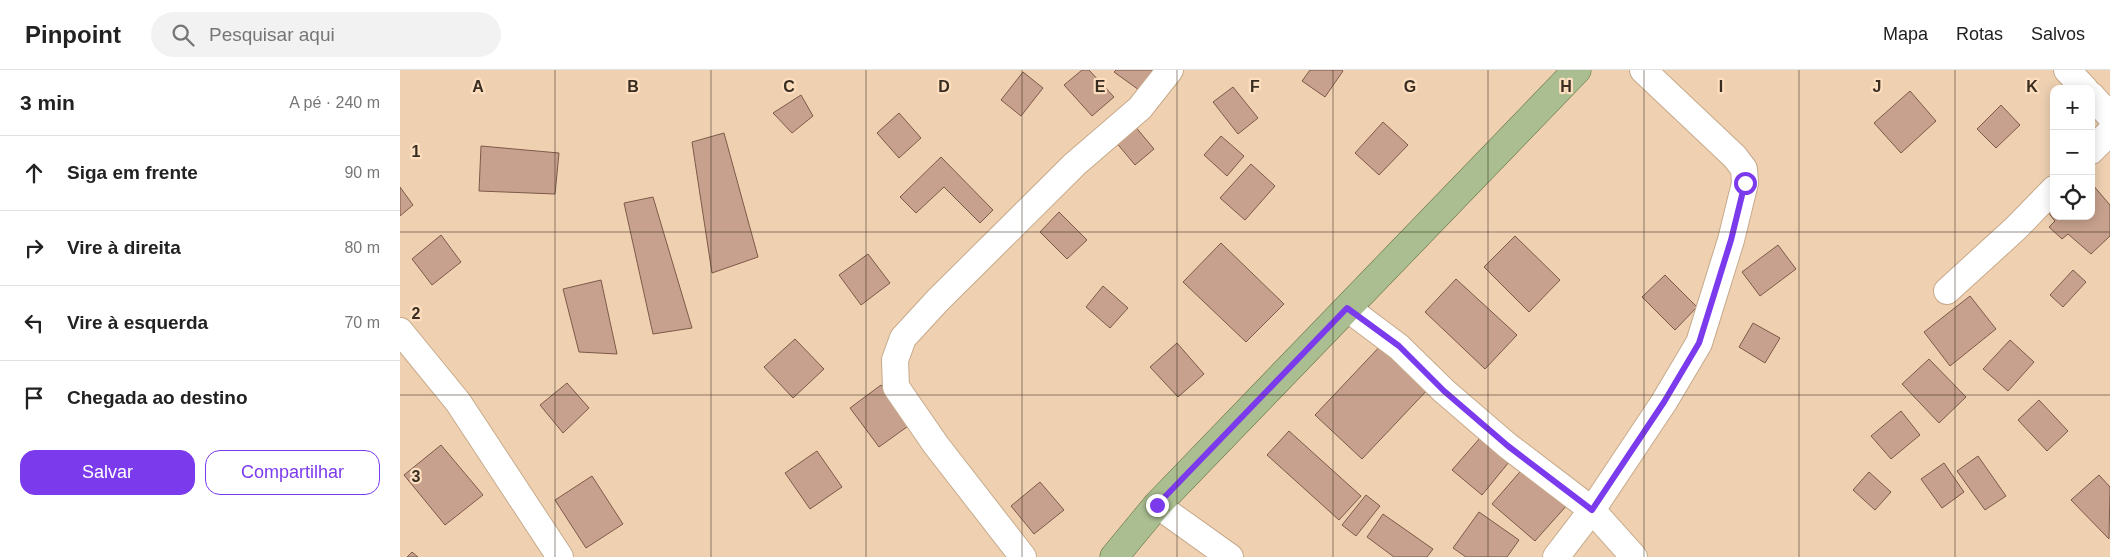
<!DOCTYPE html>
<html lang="pt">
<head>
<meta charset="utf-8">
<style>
  body { margin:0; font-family:Arial,sans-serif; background:#f2f2f2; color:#222 }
  .controls { position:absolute; right:15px; top:15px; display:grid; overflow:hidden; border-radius:10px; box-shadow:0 2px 12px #0003 }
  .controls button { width:45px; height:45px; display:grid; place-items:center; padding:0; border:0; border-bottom:1px solid #e0e0e0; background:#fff; color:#222; font:25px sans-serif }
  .stop { position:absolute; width:15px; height:15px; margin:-11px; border:4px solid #7c3aed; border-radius:50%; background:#fff }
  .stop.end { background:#7c3aed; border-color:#fff; box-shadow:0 1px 5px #0008 }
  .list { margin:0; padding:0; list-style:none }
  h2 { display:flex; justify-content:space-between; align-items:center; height:65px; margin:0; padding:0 20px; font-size:21px }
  h2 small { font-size:16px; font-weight:400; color:#767676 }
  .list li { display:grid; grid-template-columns:32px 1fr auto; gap:15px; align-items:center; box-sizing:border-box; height:75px; padding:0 20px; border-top:1px solid #e0e0e0 }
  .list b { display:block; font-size:19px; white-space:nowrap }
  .list em { font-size:16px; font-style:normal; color:#767676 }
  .actions { display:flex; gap:10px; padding:15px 20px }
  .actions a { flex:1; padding:11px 0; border:1px solid #7c3aed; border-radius:15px; text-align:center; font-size:18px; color:#7c3aed }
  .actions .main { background:#7c3aed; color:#fff }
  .icon { flex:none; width:28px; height:28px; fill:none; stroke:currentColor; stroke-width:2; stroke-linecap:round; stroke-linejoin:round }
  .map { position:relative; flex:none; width:1710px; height:487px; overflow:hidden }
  header { display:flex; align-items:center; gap:30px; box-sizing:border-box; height:70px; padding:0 25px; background:#fff; border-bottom:1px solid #e0e0e0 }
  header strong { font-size:24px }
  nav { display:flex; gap:28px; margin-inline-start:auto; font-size:18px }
  .search { width:350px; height:45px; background:#f2f2f2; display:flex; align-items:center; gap:12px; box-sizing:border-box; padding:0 18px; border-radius:28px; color:#767676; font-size:19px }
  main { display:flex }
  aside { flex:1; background:#fff }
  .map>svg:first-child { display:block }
</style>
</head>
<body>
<header>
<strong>Pinpoint</strong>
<div class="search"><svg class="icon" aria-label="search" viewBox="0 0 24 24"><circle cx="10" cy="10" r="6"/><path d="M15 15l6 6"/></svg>Pesquisar aqui</div>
<nav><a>Mapa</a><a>Rotas</a><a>Salvos</a></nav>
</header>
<main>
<aside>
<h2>3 min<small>A pé · 240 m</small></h2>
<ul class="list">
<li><svg class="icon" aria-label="ahead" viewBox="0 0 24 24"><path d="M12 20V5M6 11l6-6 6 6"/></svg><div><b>Siga em frente</b></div><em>90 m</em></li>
<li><svg class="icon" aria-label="right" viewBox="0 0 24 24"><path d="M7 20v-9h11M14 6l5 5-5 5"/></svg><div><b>Vire à direita</b></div><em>80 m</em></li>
<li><svg class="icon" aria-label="left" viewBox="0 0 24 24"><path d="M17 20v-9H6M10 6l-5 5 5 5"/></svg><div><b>Vire à esquerda</b></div><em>70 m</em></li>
<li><svg class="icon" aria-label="arrive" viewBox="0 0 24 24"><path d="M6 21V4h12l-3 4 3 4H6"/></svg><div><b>Chegada ao destino</b></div></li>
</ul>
<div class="actions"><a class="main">Salvar</a><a>Compartilhar</a></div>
</aside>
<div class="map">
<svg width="1710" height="487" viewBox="0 0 1710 487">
  <rect width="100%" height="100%" fill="#efd1b2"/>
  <g fill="#c7a18d" stroke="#7d5a48">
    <path d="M682 0H689L714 27 692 46 664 15Z"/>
    <path d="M716 0H753L739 20 714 2Z"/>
    <path d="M910 0H942L943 1 925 27 902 11Z"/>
    <path d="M623 2 643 18 621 46 601 30Z"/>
    <path d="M833 17 858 48 838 64 813 32Z"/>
    <path d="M1510 21 1536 51 1501 83 1474 53Z"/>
    <path d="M401 25 413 46 392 63 373 43Z"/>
    <path d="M1601 35 1620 55 1596 78 1577 59Z"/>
    <path d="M499 43 521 68 499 88 477 63Z"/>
    <path d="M983 52 1008 75 979 105 955 83Z"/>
    <path d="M734 55 754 79 735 95 715 71Z"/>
    <path d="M324 63 358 187 312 203 292 72Z"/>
    <path d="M821 66 844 86 827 106 804 85Z"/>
    <path d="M81 76 159 83 155 124 79 121Z"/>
    <path d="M541 87 593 140 580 153 544 117 516 143 500 127Z"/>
    <path d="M851 94 875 116 845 150 820 128Z"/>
    <path d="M1692 114 1710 135V166L1691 184 1668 164 1662 169 1649 157 1655 151 1647 141 1654 134V146H1691Z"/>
    <path d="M0 117 13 135 0 146Z"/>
    <path d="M253 127 292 258 253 264 224 133Z"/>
    <path d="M659 142 687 170 667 189 640 162Z"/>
    <path d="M41 165 61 192 32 215 12 189Z"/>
    <path d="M1115 166 1160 210 1129 242 1084 197Z"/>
    <path d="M821 173 884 234 846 272 783 212Z"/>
    <path d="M1378 175 1396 199 1360 226 1342 202Z"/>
    <path d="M468 184 490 213 461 235 439 205Z"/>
    <path d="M1673 200 1686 212 1663 237 1650 225Z"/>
    <path d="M1265 205 1297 237 1275 260 1242 227Z"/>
    <path d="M1056 209 1117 265 1085 299 1025 242Z"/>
    <path d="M201 210 217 284 179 282 163 219Z"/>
    <path d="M703 216 728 238 710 258 686 237Z"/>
    <path d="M1570 226 1596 259 1550 296 1524 262Z"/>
    <path d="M1353 253 1380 268 1365 293 1339 277Z"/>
    <path d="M395 269 424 299 393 328 364 297Z"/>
    <path d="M1610 270 1634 292 1608 321 1583 299Z"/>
    <path d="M984 272 1031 316 962 389 915 345Z"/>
    <path d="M777 273 804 304 778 327 750 297Z"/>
    <path d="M1529 289 1566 327 1539 353 1502 314Z"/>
    <path d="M167 313 189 338 163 363 140 335Z"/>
    <path d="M481 315 511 354 479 377 450 338Z"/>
    <path d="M1639 330 1668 361 1647 381 1618 350Z"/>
    <path d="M1501 341 1520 365 1491 389 1471 366Z"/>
    <path d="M889 361 961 426 939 450 867 385Z"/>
    <path d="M1080 368 1109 392 1082 425 1052 400Z"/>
    <path d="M41 375 83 425 45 455 4 405Z"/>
    <path d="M417 381 442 417 410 439 385 403Z"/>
    <path d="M1578 386 1606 426 1585 440 1557 401Z"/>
    <path d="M1544 393 1564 422 1542 438 1521 409Z"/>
    <path d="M1125 396 1168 434 1135 471 1092 434Z"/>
    <path d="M1469 402 1491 422 1475 440 1453 420Z"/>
    <path d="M1699 405 1710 417 1709 469 1671 430Z"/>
    <path d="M192 406 223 454 186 478 155 430Z"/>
    <path d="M640 412 664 440 634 464 611 436Z"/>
    <path d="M966 425 980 436 956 466 942 455Z"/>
    <path d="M1079 442 1119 470 1107 487H1066L1053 478Z"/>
    <path d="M983 444 1033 479 1027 487H994L967 467Z"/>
    <path d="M12 482 18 487H7Z"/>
  </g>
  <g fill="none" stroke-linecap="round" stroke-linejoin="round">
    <defs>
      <g id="minor">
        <path d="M1667 0 1685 19"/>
        <path d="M1691 25 1710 46"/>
        <path d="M1691 81 1710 62"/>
        <path d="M1547 221 1615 159 1654 119"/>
        <path d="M947 238 999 277 1044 321 1108 376 1192 440 1234 487"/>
        <path d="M0 261 58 332 160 487"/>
        <path d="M757 435 830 487"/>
        <path d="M623 487 536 375 496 317 495 290 503 268 537 231 675 94 740 38 770 0"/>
        <path d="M1156 487 1192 440 1264 332 1299 273 1331 170 1345 113 1344 99 1335 87 1243 0"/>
      </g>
      <path id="major" d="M714 487 757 435 1177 0"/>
    </defs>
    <use href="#minor" stroke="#c6aa8b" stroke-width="28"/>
    <use href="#major" stroke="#5e6f3a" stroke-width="29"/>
    <use href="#minor" stroke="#fff" stroke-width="26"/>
    <use href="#major" stroke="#aabe91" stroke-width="28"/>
  </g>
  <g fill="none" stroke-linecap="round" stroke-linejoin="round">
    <path stroke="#7c3aed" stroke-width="6" d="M757 435 947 238 999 276 1044 321 1108 376 1192 440 1264 332 1299 273 1331 170 1345 113"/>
  </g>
  <path fill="none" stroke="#392d21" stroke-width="1" stroke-opacity="0.55" d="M155 0V487M311 0V487M466 0V487M622 0V487M777 0V487M933 0V487M1088 0V487M1244 0V487M1399 0V487M1555 0V487M0 162H1710M0 325H1710"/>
  <g font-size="16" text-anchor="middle" font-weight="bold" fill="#392d21" stroke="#fddfbf" stroke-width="4.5" stroke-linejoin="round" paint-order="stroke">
    <text x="78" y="22">A</text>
    <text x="233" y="22">B</text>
    <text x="389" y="22">C</text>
    <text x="544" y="22">D</text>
    <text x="700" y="22">E</text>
    <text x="855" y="22">F</text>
    <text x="1010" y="22">G</text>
    <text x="1166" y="22">H</text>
    <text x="1321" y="22">I</text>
    <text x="1477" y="22">J</text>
    <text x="1632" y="22">K</text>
    <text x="16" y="87">1</text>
    <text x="16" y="249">2</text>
    <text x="16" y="412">3</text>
  </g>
</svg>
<div class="controls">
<button>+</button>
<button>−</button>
<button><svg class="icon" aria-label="locate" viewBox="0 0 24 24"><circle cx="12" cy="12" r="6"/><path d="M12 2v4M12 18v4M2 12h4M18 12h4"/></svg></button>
</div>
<div class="stop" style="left:1345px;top:113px"></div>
<div class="stop end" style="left:757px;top:435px"></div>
</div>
</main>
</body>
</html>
